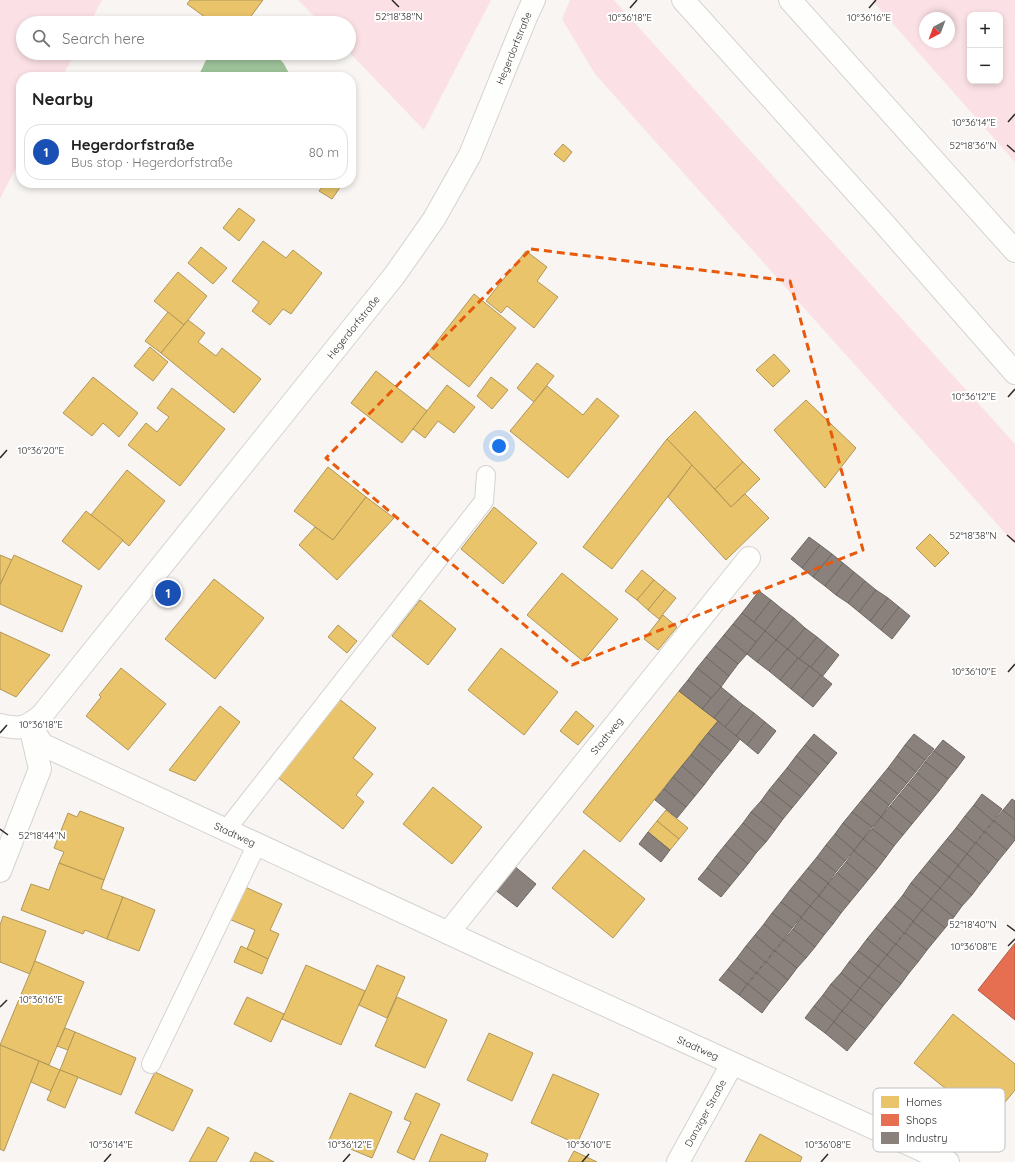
<!DOCTYPE html>
<html lang="en">
<head>
<meta charset="utf-8">
<style>
  body { margin:0; font-family:Quicksand,sans-serif; background:#f6f6f6; color:#222 }
  .controls { position:absolute; right:12px; top:12px; display:grid; overflow:hidden; border-radius:8px; box-shadow:0 2px 6px #0003 }
  .controls button { width:36px; height:36px; display:grid; place-items:center; padding:0; border:0; border-bottom:1px solid #e0e0e0; background:#fff; color:#222; font:20px sans-serif }
  .compass { position:absolute; left:919px; top:12px; width:36px; height:36px; border-radius:50%; background:#fff; box-shadow:0 2px 6px #0003; rotate:221deg }
  .you { position:absolute; left:499px; top:446px; width:14px; height:14px; margin:-10px; border:3px solid #fff; border-radius:50%; background:#1a73e8; box-shadow:0 0 0 6px #1a73e833 }
  .badge { display:grid; place-items:center; width:26px; height:26px; border-radius:50%; background:#d93025; color:#fff; font-size:13px; font-weight:700 }
  .pin { position:absolute; translate:-50% -50%; border:2px solid #fff; box-shadow:0 1px 4px #0006 }
  .list { margin:0; padding:0; list-style:none }
  h2 { display:flex; justify-content:space-between; align-items:center; height:52px; margin:0; padding:0 16px; font-size:17px }
  h2 small { font-size:13px; font-weight:400; color:#767676 }
  .list li { display:grid; grid-template-columns:26px 1fr auto; gap:12px; align-items:center; box-sizing:border-box; height:56px; margin:0 8px 8px; padding:0 8px; border:1px solid #e0e0e0; border-radius:16px }
  .list b { display:block; font-size:15px; white-space:nowrap }
  .list p { margin:0; font-size:13px; white-space:nowrap; color:#767676 }
  .list em { font-size:13px; font-style:normal; color:#767676 }
  .icon { flex:none; width:22px; height:22px; fill:none; stroke:currentColor; stroke-width:2; stroke-linecap:round; stroke-linejoin:round }
  .map { position:relative; flex:none; width:1015px; height:1162px; overflow:hidden }
  .search { position:absolute; background:#fff; box-shadow:0 2px 6px #0003; left:16px; top:16px; width:340px; height:44px; display:flex; align-items:center; gap:10px; box-sizing:border-box; padding:0 14px; border-radius:22px; color:#767676; font-size:15px }
  .panel { position:absolute; background:#fff; box-shadow:0 2px 6px #0003; left:16px; top:72px; width:340px; height:116px; border-radius:16px }
  .map>svg:first-child { display:block }
</style>
</head>
<body>
<div class="map">
<svg width="1015" height="1162" viewBox="0 0 1015 1162">
  <rect width="100%" height="100%" fill="#f8f5f2"/>
  <g fill="#fbe1e5" fill-rule="evenodd">
    <path d="M0 0H102L90 23H23V53H75L62 77H21V158L0 199Z"/>
    <path d="M298 0H491L424 130 349 52V23H321Z"/>
    <path d="M570 0H614L1015 444V544L595 74 562 19Z"/>
    <path d="M872 0H1015V162ZM970 15H1000V81H970ZM925 18H949V42H925Z"/>
  </g>
  <path fill="#9ec39a" d="M256 53H275L284 64 291 77H198L207 58 220 54 234 55Z"/>
  <g fill="#e9c46a" stroke="#b19657">
    <path d="M190 0H263L246 23H238L231 18 227 23H213L187 4Z"/>
    <path d="M563 144 572 152 564 162 554 154Z"/>
    <path d="M325 183H343L332 199 319 191Z"/>
    <path d="M239 208 255 220 239 241 223 228Z"/>
    <path d="M263 241 286 258 293 250 322 273 291 314 283 309 270 325 252 311 259 302 232 281Z"/>
    <path d="M201 247 227 268 213 284 188 263Z"/>
    <path d="M526 251 547 267 537 281 558 297 534 328 507 306 501 313 486 301Z"/>
    <path d="M178 272 207 296 184 325 154 301Z"/>
    <path d="M474 294 516 328 469 387 427 354Z"/>
    <path d="M168 312 184 325 161 353 145 341Z"/>
    <path d="M188 320 205 333 198 342 216 356 222 348 261 379 234 413 161 353Z"/>
    <path d="M150 347 168 362 153 381 134 366Z"/>
    <path d="M774 354 790 371 773 387 756 370Z"/>
    <path d="M537 363 554 376 534 402 517 388Z"/>
    <path d="M376 371 427 411 402 443 351 403Z"/>
    <path d="M93 377 138 413 119 437 103 423 92 436 63 413Z"/>
    <path d="M491 377 508 390 492 409 477 396Z"/>
    <path d="M447 385 475 407 454 433 438 421 425 438 413 429Z"/>
    <path d="M547 386 583 415 597 398 619 416 568 478 510 431Z"/>
    <path d="M172 388 225 429 180 486 128 445 146 423 157 432 169 417 157 408Z"/>
    <path d="M806 400 856 448 825 488 774 430Z"/>
    <path d="M695 411 743 462 715 489 667 439Z"/>
    <path d="M667 439 692 465 612 569 583 547Z"/>
    <path d="M743 462 760 479 731 507 715 489Z"/>
    <path d="M692 465 731 507 745 494 769 518 726 560 668 497Z"/>
    <path d="M328 467 366 497 333 540 294 511Z"/>
    <path d="M127 470 165 501 129 546 91 515Z"/>
    <path d="M366 497 394 518 337 580 299 545 315 527 333 540Z"/>
    <path d="M494 507 537 543 503 584 461 549Z"/>
    <path d="M86 511 123 540 99 570 62 541Z"/>
    <path d="M930 534 949 553 935 567 916 548Z"/>
    <path d="M0 555 12 560 0 585Z"/>
    <path d="M14 555 82 586 62 632 0 604V585Z"/>
    <path d="M642 570 654 580 637 600 625 591Z"/>
    <path d="M562 573 618 619 583 661 527 615Z"/>
    <path d="M214 579 264 618 215 679 165 639Z"/>
    <path d="M654 580 665 589 648 610 637 600Z"/>
    <path d="M665 589 676 598 659 619 648 610Z"/>
    <path d="M420 600 456 629 428 665 392 636Z"/>
    <path d="M663 615 677 627 658 650 644 639Z"/>
    <path d="M338 625 357 641 347 653 328 637Z"/>
    <path d="M0 632 50 655 16 697 0 689Z"/>
    <path d="M501 648 558 692 524 735 468 690Z"/>
    <path d="M121 668 166 704 128 750 86 716 101 697 99 695Z"/>
    <path d="M679 691 718 721 620 842 583 812Z"/>
    <path d="M338 698 376 728 353 758 373 774 356 795 364 802 343 829 276 776Z"/>
    <path d="M220 706 240 722 195 781 169 770Z"/>
    <path d="M576 711 594 726 578 745 560 731Z"/>
    <path d="M433 787 482 827 452 864 403 824Z"/>
    <path d="M666 810 688 828 679 839 657 821Z"/>
    <path d="M80 811 124 828 104 880 59 863 64 852 54 848 68 813 77 817Z"/>
    <path d="M657 821 679 839 670 850 648 832Z"/>
    <path d="M584 850 645 899 613 938 552 888Z"/>
    <path d="M59 863 104 880 101 889 123 897 107 939 85 930 83 934 21 910 31 884 49 890Z"/>
    <path d="M243 886 282 904 270 930 279 934 268 959 247 949 255 930 229 919Z"/>
    <path d="M123 897 155 910 139 951 107 939Z"/>
    <path d="M3 916 46 931 30 974 0 962V925Z"/>
    <path d="M241 946 268 959 262 974 234 962Z"/>
    <path d="M35 961 84 982 49 1065 0 1045Z"/>
    <path d="M306 965 365 991 341 1045 282 1019Z"/>
    <path d="M377 965 405 977 387 1018 359 1005Z"/>
    <path d="M247 997 284 1014 271 1042 234 1024Z"/>
    <path d="M397 997 447 1020 425 1068 375 1046Z"/>
    <path d="M953 1014 1015 1064V1090L988 1123 914 1063Z"/>
    <path d="M65 1028 75 1032 68 1050 57 1046Z"/>
    <path d="M75 1032 136 1058 121 1095 60 1070Z"/>
    <path d="M489 1033 533 1053 512 1101 467 1080Z"/>
    <path d="M0 1045 39 1061 4 1151 0 1149Z"/>
    <path d="M39 1061 60 1070 51 1091 31 1082Z"/>
    <path d="M60 1070 78 1077 65 1108 47 1100Z"/>
    <path d="M155 1072 193 1090 173 1131 135 1113Z"/>
    <path d="M553 1074 599 1094 577 1144 531 1123Z"/>
    <path d="M350 1093 392 1112 372 1158 329 1140Z"/>
    <path d="M416 1093 440 1104 414 1160 397 1152 411 1122 404 1119Z"/>
    <path d="M208 1127 229 1138 216 1162H189Z"/>
    <path d="M441 1134 488 1154 485 1162H429Z"/>
    <path d="M760 1134 802 1157 800 1162H745Z"/>
    <path d="M574 1151 597 1162H568Z"/>
    <path d="M255 1152 274 1162H250Z"/>
  </g>
  <path fill="#e76f51" stroke="#b05b45" d="M1015 943V1020L978 990Z"/>
  <g fill="#8a817c" stroke="#6e6863">
    <path d="M809 537 820 545 802 568 791 559Z"/>
    <path d="M820 545 832 554 813 577 802 568Z"/>
    <path d="M832 554 843 563 825 586 813 577Z"/>
    <path d="M843 563 854 572 836 595 825 586Z"/>
    <path d="M854 572 865 581 848 603 836 595Z"/>
    <path d="M865 581 876 590 859 612 848 603Z"/>
    <path d="M876 590 888 598 870 621 859 612Z"/>
    <path d="M759 591 771 600 754 622 742 613Z"/>
    <path d="M888 598 899 607 881 630 870 621Z"/>
    <path d="M771 600 782 609 765 631 754 622Z"/>
    <path d="M899 607 910 616 892 639 881 630Z"/>
    <path d="M782 609 794 618 776 640 765 631Z"/>
    <path d="M742 613 765 631 756 642 733 624Z"/>
    <path d="M794 618 805 628 788 649 776 640Z"/>
    <path d="M733 624 756 642 747 654 724 635Z"/>
    <path d="M805 628 817 637 799 659 788 649Z"/>
    <path d="M765 631 776 640 757 662 747 654Z"/>
    <path d="M724 635 747 654 738 664 715 646Z"/>
    <path d="M817 637 828 646 811 667 799 659Z"/>
    <path d="M776 640 787 649 769 671 757 662Z"/>
    <path d="M715 646 738 664 729 676 706 657Z"/>
    <path d="M828 646 839 655 822 677 811 667Z"/>
    <path d="M787 649 798 658 780 680 769 671Z"/>
    <path d="M706 657 729 676 721 687 697 668Z"/>
    <path d="M798 658 809 666 791 689 780 680Z"/>
    <path d="M809 666 821 675 802 698 791 689Z"/>
    <path d="M697 668 721 687 711 698 688 680Z"/>
    <path d="M821 675 832 684 813 707 802 698Z"/>
    <path d="M688 680 711 698 702 709 679 691Z"/>
    <path d="M721 687 732 696 714 718 702 709Z"/>
    <path d="M732 696 743 705 725 727 714 718Z"/>
    <path d="M743 705 754 713 736 736 725 727Z"/>
    <path d="M754 713 765 722 747 745 736 736Z"/>
    <path d="M718 721 740 739 731 751 708 733Z"/>
    <path d="M765 722 776 731 758 754 747 745Z"/>
    <path d="M708 733 731 751 722 762 699 744Z"/>
    <path d="M814 734 837 753 828 764 805 745Z"/>
    <path d="M914 734 934 749 925 760 905 745Z"/>
    <path d="M943 740 965 757 957 768 934 751Z"/>
    <path d="M699 744 722 762 713 773 691 755Z"/>
    <path d="M805 745 828 764 819 775 796 756Z"/>
    <path d="M905 745 925 760 916 772 897 756Z"/>
    <path d="M934 751 957 768 948 779 925 762Z"/>
    <path d="M691 755 713 773 704 785 682 766Z"/>
    <path d="M796 756 819 775 810 786 787 768Z"/>
    <path d="M897 756 916 772 907 783 888 768Z"/>
    <path d="M925 762 948 779 939 791 917 773Z"/>
    <path d="M682 766 704 785 695 796 673 777Z"/>
    <path d="M787 768 810 786 801 797 778 779Z"/>
    <path d="M888 768 907 783 898 794 879 779Z"/>
    <path d="M917 773 939 791 930 802 908 784Z"/>
    <path d="M673 777 695 796 686 807 664 789Z"/>
    <path d="M778 779 801 797 792 808 769 790Z"/>
    <path d="M879 779 898 794 889 805 870 790Z"/>
    <path d="M908 784 930 802 921 813 899 795Z"/>
    <path d="M664 789 686 807 677 818 655 800Z"/>
    <path d="M769 790 792 808 783 819 761 801Z"/>
    <path d="M870 790 889 805 881 817 861 801Z"/>
    <path d="M982 794 1002 809 993 821 974 805Z"/>
    <path d="M899 795 921 813 912 824 890 806Z"/>
    <path d="M1012 799 1015 801V820L1003 810Z"/>
    <path d="M761 801 783 819 775 830 751 812Z"/>
    <path d="M861 801 881 817 872 827 852 812Z"/>
    <path d="M974 805 993 821 984 832 965 816Z"/>
    <path d="M890 806 912 824 903 835 881 817Z"/>
    <path d="M1003 810 1015 820V838L994 821Z"/>
    <path d="M751 812 775 830 766 842 743 823Z"/>
    <path d="M852 812 872 827 863 839 843 823Z"/>
    <path d="M965 816 984 832 975 843 956 828Z"/>
    <path d="M881 817 903 835 894 846 872 829Z"/>
    <path d="M994 821 1015 838V840L1007 850 985 832Z"/>
    <path d="M743 823 766 842 756 853 734 834Z"/>
    <path d="M843 823 863 839 854 850 835 834Z"/>
    <path d="M956 828 975 843 967 854 947 839Z"/>
    <path d="M872 829 894 846 886 857 863 839Z"/>
    <path d="M648 832 670 850 661 862 639 844Z"/>
    <path d="M985 832 1007 850 998 861 976 843Z"/>
    <path d="M734 834 756 853 748 864 725 845Z"/>
    <path d="M835 834 854 850 845 861 826 845Z"/>
    <path d="M863 839 886 857 877 869 854 851Z"/>
    <path d="M947 839 967 854 958 865 938 850Z"/>
    <path d="M976 843 998 861 989 873 967 854Z"/>
    <path d="M725 845 748 864 739 875 716 856Z"/>
    <path d="M826 845 845 861 836 872 817 857Z"/>
    <path d="M938 850 958 865 949 877 929 861Z"/>
    <path d="M854 851 877 869 868 880 846 862Z"/>
    <path d="M967 854 989 873 980 884 958 866Z"/>
    <path d="M716 856 739 875 730 886 707 868Z"/>
    <path d="M817 857 836 872 828 883 808 868Z"/>
    <path d="M929 861 949 877 940 888 920 872Z"/>
    <path d="M846 862 868 880 859 891 837 873Z"/>
    <path d="M513 865 536 884 517 907 494 889Z"/>
    <path d="M958 866 980 884 972 895 949 877Z"/>
    <path d="M707 868 730 886 721 897 698 879Z"/>
    <path d="M808 868 828 883 819 895 799 879Z"/>
    <path d="M920 872 940 888 931 899 911 883Z"/>
    <path d="M837 873 859 891 850 902 828 884Z"/>
    <path d="M949 877 972 895 962 906 940 888Z"/>
    <path d="M799 879 819 895 810 906 790 890Z"/>
    <path d="M911 883 931 899 922 910 903 895Z"/>
    <path d="M828 884 850 902 841 913 819 896Z"/>
    <path d="M940 888 962 906 954 917 931 899Z"/>
    <path d="M790 890 810 906 801 917 781 902Z"/>
    <path d="M903 895 922 910 913 921 894 906Z"/>
    <path d="M819 896 841 913 833 924 810 906Z"/>
    <path d="M931 899 954 917 945 928 922 910Z"/>
    <path d="M781 902 801 917 792 928 772 913Z"/>
    <path d="M810 906 833 924 824 935 801 918Z"/>
    <path d="M894 906 913 921 904 933 885 917Z"/>
    <path d="M922 910 945 928 936 939 913 922Z"/>
    <path d="M772 913 792 928 783 940 764 924Z"/>
    <path d="M885 917 904 933 895 944 876 928Z"/>
    <path d="M801 918 824 935 815 947 793 929Z"/>
    <path d="M913 922 936 939 927 950 905 933Z"/>
    <path d="M764 924 783 940 774 951 755 935Z"/>
    <path d="M876 928 895 944 887 955 867 939Z"/>
    <path d="M793 929 815 947 806 958 784 940Z"/>
    <path d="M905 933 927 950 918 962 896 944Z"/>
    <path d="M755 935 774 951 765 962 746 946Z"/>
    <path d="M867 939 887 955 878 966 858 951Z"/>
    <path d="M784 940 806 958 797 968 775 951Z"/>
    <path d="M896 944 918 962 909 973 887 955Z"/>
    <path d="M746 946 765 962 756 973 737 958Z"/>
    <path d="M775 951 797 968 788 980 766 962Z"/>
    <path d="M858 951 878 966 869 978 849 962Z"/>
    <path d="M887 955 909 973 901 984 878 966Z"/>
    <path d="M737 958 756 973 747 984 728 969Z"/>
    <path d="M766 962 788 980 779 991 757 973Z"/>
    <path d="M849 962 869 978 860 988 841 973Z"/>
    <path d="M878 966 901 984 892 995 869 977Z"/>
    <path d="M728 969 747 984 739 995 719 980Z"/>
    <path d="M757 973 779 991 770 1002 748 984Z"/>
    <path d="M841 973 860 988 851 1000 831 984Z"/>
    <path d="M869 977 892 995 883 1006 860 988Z"/>
    <path d="M748 984 770 1002 762 1013 739 995Z"/>
    <path d="M831 984 851 1000 842 1011 823 995Z"/>
    <path d="M860 988 883 1006 874 1018 851 1000Z"/>
    <path d="M823 995 842 1011 834 1022 814 1006Z"/>
    <path d="M851 1000 874 1018 865 1029 842 1011Z"/>
    <path d="M814 1006 834 1022 825 1033 805 1018Z"/>
    <path d="M842 1011 865 1029 856 1040 834 1022Z"/>
    <path d="M834 1022 856 1040 847 1051 825 1033Z"/>
  </g>
  <g fill="none" stroke-linecap="round" stroke-linejoin="round">
    <defs>
      <g id="service">
        <path d="M226 830 484 501 486 475"/>
        <path d="M151 1064 257 844"/>
      </g>
      <g id="minor">
        <path id="s1" d="M29 725 43 745 498 956 948 1162"/>
        <path d="M0 871 40 769 31 730"/>
        <path id="s2" d="M448 933 749 558"/>
        <path id="s3" d="M678 1162 732 1064"/>
      </g>
      <g id="tertiary">
        <path id="s4" d="M0 725C21 730 26 728 42 715L394 276 434 219 470 155 526 17 534 0"/>
      </g>
      <g id="motorway">
        <path d="M683 0 881 220 1015 373"/>
        <path d="M790 0 1015 251"/>
      </g>
    </defs>
    <use href="#service" stroke="#d5d3d1" stroke-width="20"/>
    <use href="#minor" stroke="#d5d3d1" stroke-width="24"/>
    <use href="#tertiary" stroke="#d5d3d1" stroke-width="24"/>
    <use href="#motorway" stroke="#d5d3d1" stroke-width="24"/>
    <use href="#service" stroke="#fefefd" stroke-width="18"/>
    <use href="#minor" stroke="#fefefd" stroke-width="22"/>
    <use href="#tertiary" stroke="#fefefd" stroke-width="22"/>
    <use href="#motorway" stroke="#fefefd" stroke-width="22"/>
  </g>
  <path fill="none" stroke="#e8590c" stroke-width="3" stroke-dasharray="8 5" stroke-linejoin="round" d="M531 249 790 281 863 550 572 665 326 458Z"/>
  <path fill="none" stroke="#2e2c2a" stroke-width="1.5" d="M392 0 399 7M630 8 637 0M869 8 876 0M1008 122 1015 114M1007 145 1015 152M1008 397 1015 389M0 458 7 450M1007 535 1015 542M1008 672 1015 664M0 733 7 725M0 829 8 835M1007 925 1015 931M1008 946 1015 939M0 1007 7 1000M104 1162 111 1154M343 1162 350 1154M582 1162 589 1154M821 1162 828 1154"/>
  <g text-anchor="middle" dominant-baseline="central" stroke-width="4" stroke-linejoin="round" paint-order="stroke">
    <g font-size="10" fill="#2e2c2a" stroke="#fff">
      <text stroke="none"><textPath href="#s4" startOffset="867">Hegerdorfstraße</textPath></text>
      <text stroke="none"><textPath href="#s4" startOffset="543">Hegerdorfstraße</textPath></text>
      <text stroke="none"><textPath href="#s2" startOffset="253">Stadtweg</textPath></text>
      <text stroke="none"><textPath href="#s1" startOffset="236">Stadtweg</textPath></text>
      <text stroke="none"><textPath href="#s1" startOffset="746">Stadtweg</textPath></text>
      <text stroke="none"><textPath href="#s3" startOffset="56">Danziger Straße</textPath></text>
    </g>
  </g>
  <rect x="873" y="1088" width="132" height="64" rx="6" fill="#fff" stroke="#c0c0bf" stroke-width="1"/>
  <rect x="881" y="1096" width="18" height="12" fill="#e9c46a"/>
  <rect x="881" y="1114" width="18" height="12" fill="#e76f51"/>
  <rect x="881" y="1132" width="18" height="12" fill="#8a817c"/>
  <g font-size="11" fill="#2e2c2a">
    <text x="906" y="1106">Homes</text>
    <text x="906" y="1124">Shops</text>
    <text x="906" y="1142">Industry</text>
  </g>
  <g font-size="10" text-anchor="middle" fill="#2e2c2a" stroke="#fff" stroke-width="4" stroke-linejoin="round" paint-order="stroke">
    <text x="399" y="20">52°18'38"N</text>
    <text x="630" y="21">10°36'18"E</text>
    <text x="869" y="21">10°36'16"E</text>
    <text x="974" y="126">10°36'14"E</text>
    <text x="973" y="149">52°18'36"N</text>
    <text x="974" y="400">10°36'12"E</text>
    <text x="41" y="454">10°36'20"E</text>
    <text x="973" y="539">52°18'38"N</text>
    <text x="974" y="675">10°36'10"E</text>
    <text x="41" y="728">10°36'18"E</text>
    <text x="42" y="839">52°18'44"N</text>
    <text x="973" y="928">52°18'40"N</text>
    <text x="974" y="950">10°36'08"E</text>
    <text x="41" y="1003">10°36'16"E</text>
    <text x="111" y="1148">10°36'14"E</text>
    <text x="350" y="1148">10°36'12"E</text>
    <text x="589" y="1148">10°36'10"E</text>
    <text x="828" y="1148">10°36'08"E</text>
  </g>
</svg>
<div class="controls">
<button>+</button>
<button>−</button>
</div>
<svg class="compass" viewBox="-18 -18 36 36"><path d="M0-13l5 13h-10z" fill="#e53935"/><path d="M0 13l5-13h-10z" fill="#767676"/></svg>
<div class="you"></div>
<div class="pin badge" style="left:168px;top:593px;background:#1a4fb4">1</div>
<div class="search"><svg class="icon" aria-label="search" viewBox="0 0 24 24"><circle cx="10" cy="10" r="6"/><path d="M15 15l6 6"/></svg>Search here</div>
<section class="panel">
<h2>Nearby<small></small></h2>
<ul class="list">
<li><span class="badge" style="background:#1a4fb4">1</span><div><b>Hegerdorfstraße</b><p>Bus stop · Hegerdorfstraße</p></div><em>80 m</em></li>
</ul>
</section>
</div>
</body>
</html>
